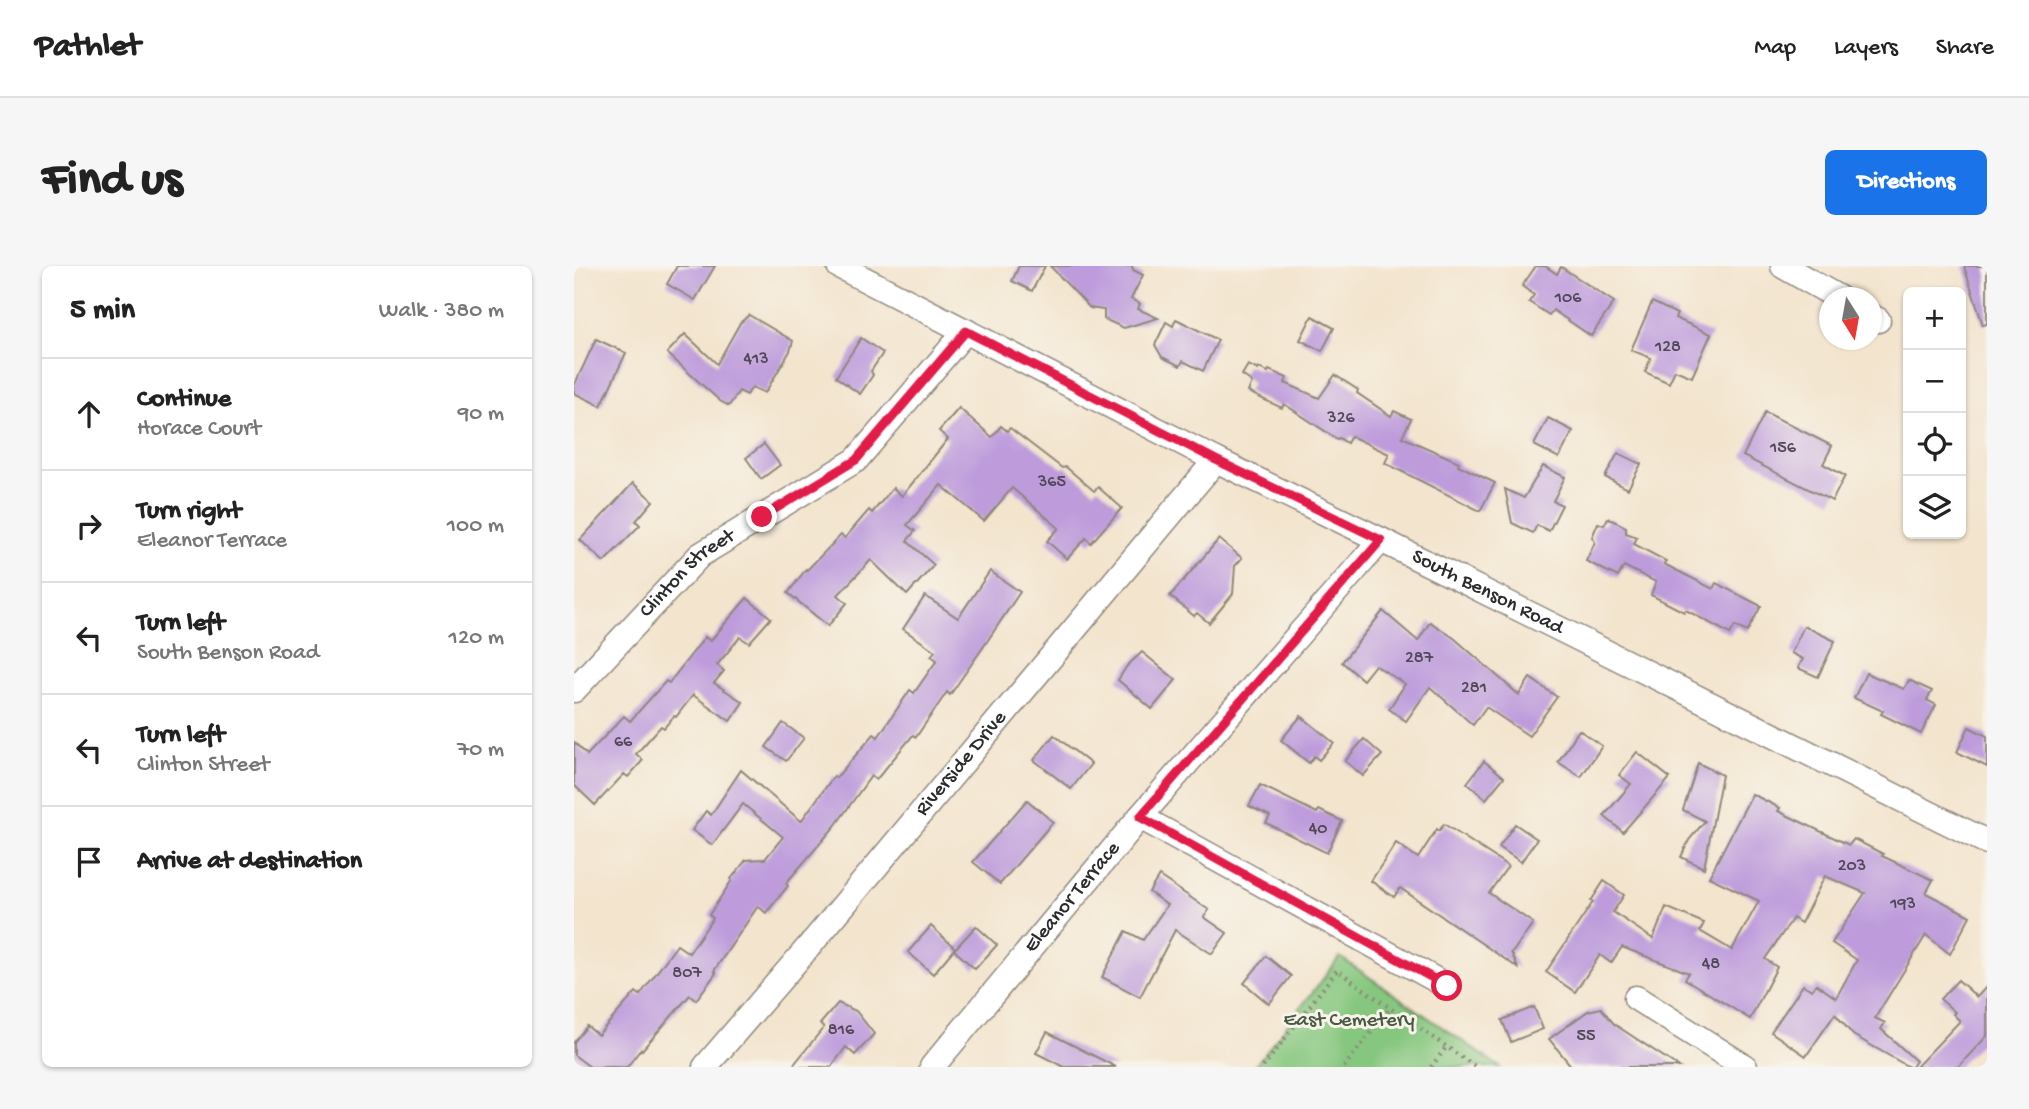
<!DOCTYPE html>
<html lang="en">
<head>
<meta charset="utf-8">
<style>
  body { margin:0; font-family:"Gochi Hand",sans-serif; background:#f6f6f6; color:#222 }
  .controls { position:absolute; right:21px; top:21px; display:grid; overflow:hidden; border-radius:10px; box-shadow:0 2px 5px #0004 }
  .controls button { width:63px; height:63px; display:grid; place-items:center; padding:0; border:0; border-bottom:2px solid #e0e0e0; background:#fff; color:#222; font:35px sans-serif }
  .compass { position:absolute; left:1245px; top:21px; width:63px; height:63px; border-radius:50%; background:#fff; box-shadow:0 2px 5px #0004; rotate:169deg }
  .stop { position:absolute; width:21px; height:21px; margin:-16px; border:5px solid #e11d48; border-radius:50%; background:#fff }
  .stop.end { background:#e11d48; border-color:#fff; box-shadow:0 2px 7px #0008 }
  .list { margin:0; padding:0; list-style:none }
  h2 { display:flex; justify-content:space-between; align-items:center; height:91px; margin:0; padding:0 28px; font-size:30px }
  h2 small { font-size:23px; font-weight:400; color:#767676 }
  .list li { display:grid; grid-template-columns:46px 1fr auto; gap:21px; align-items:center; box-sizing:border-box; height:112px; padding:0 28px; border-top:2px solid #e0e0e0 }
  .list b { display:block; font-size:26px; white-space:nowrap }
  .list p { margin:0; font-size:23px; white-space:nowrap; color:#767676 }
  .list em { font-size:23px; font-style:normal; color:#767676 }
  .icon { flex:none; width:38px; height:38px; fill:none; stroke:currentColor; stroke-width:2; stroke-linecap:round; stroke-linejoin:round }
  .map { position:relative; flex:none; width:1413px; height:801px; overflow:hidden; border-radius:10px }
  header { display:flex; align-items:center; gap:42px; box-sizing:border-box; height:98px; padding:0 35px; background:#fff; border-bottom:2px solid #e0e0e0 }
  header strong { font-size:33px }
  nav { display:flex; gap:38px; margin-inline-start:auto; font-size:24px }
  .intro { display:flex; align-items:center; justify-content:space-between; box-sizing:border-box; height:168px; padding:0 42px }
  h1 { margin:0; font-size:49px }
  .button { padding:18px 32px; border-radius:10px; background:#1a73e8; color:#fff; font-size:24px; font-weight:700 }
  main { display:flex; gap:42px; padding:0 42px }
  aside { flex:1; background:#fff; border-radius:10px; box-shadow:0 2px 5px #0004 }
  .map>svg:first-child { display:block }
</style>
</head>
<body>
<header>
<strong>Pathlet</strong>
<nav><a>Map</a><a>Layers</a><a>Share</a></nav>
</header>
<div class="intro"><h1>Find us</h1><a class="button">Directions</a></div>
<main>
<aside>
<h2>5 min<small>Walk · 380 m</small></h2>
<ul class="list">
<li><svg class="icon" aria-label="ahead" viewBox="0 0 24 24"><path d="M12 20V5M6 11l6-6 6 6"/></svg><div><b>Continue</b><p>Horace Court</p></div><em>90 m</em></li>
<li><svg class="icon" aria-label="right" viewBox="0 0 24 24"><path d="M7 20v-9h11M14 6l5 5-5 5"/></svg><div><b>Turn right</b><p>Eleanor Terrace</p></div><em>100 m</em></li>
<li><svg class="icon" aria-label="left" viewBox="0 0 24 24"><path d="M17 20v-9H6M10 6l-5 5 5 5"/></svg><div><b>Turn left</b><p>South Benson Road</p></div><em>120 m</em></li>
<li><svg class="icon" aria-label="left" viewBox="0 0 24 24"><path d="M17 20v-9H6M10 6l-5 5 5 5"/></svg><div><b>Turn left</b><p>Clinton Street</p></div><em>70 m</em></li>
<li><svg class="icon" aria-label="arrive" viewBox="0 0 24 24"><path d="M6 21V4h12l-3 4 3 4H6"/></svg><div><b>Arrive at destination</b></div></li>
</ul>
</aside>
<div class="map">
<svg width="1413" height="801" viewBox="0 0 1413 801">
  <rect width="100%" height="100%" fill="#f7f3e8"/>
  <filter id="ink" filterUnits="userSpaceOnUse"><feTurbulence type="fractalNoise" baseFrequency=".0143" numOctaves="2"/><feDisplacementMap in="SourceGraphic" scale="14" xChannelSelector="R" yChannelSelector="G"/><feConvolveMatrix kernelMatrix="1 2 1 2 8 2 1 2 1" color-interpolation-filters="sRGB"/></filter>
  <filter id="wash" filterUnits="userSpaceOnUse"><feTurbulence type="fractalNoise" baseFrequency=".00686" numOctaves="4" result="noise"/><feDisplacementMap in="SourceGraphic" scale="28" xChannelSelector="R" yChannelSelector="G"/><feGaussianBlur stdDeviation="1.57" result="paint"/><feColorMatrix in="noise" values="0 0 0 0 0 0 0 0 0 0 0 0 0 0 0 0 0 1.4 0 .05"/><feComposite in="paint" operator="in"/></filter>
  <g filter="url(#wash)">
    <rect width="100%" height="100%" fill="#f3e4cd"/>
    <path fill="#86c77f" stroke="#587955" stroke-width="2" d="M766 691 926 801H680Z"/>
    <g id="blocks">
      <g fill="#be9cdc">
        <path d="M103 0H141L121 34 93 18Z"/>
        <path d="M445 0H471L458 25 438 15Z"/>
        <path d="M476 0H558L559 4 569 9 557 33 566 38 564 43 584 52 550 62 530 53V44L516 42Z"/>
        <path d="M962 0H971L983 8 987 1 1040 36 1017 70 979 44 975 49 955 36 960 29 948 20Z"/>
        <path d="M1390 0H1413V58L1409 59Z"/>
        <path d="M1078 36 1103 48 1101 52 1137 68 1118 111 1101 104 1095 117 1071 106 1077 92 1057 84Z"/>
        <path d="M175 49 219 75 216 85 191 127 178 121 173 129 165 125 155 140 146 135 93 87 111 68 143 98 166 57Z"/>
        <path d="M738 50 760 62 748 85 726 74Z"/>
        <path d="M602 53 644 74 629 105 609 95 606 100 588 91 581 79 592 56 599 60Z"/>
        <path d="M287 72 309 87 297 105 299 109 286 128 262 111Z"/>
        <path d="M22 73 52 87 27 140 0 127V120Z"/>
        <path d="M674 99 684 104 685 102 694 106 695 104 713 112 711 117 745 132 761 109 784 124 783 127 817 150 820 145 837 153 828 171 885 196 884 199 921 217 906 245 811 197 815 188 777 170 773 177 765 172 763 173 710 138 708 142 674 126 678 116 668 109Z"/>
        <path d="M385 142 418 171 427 160 433 165 436 162 488 202 492 201 520 225 524 221 548 242 517 277 512 272 493 293 473 275 485 262 438 222 410 255 367 219 333 259 341 265 333 275 360 299 333 329 297 294 264 329 273 337 254 360 214 327 232 303 233 304 267 269 271 272 295 244 298 247 319 222 328 230 374 173 365 165Z"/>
        <path d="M1191 146 1258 180 1249 198 1271 210 1258 235 1169 190Z"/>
        <path d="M974 152 999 165 985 192 960 179Z"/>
        <path d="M190 178 206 199 187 213 172 192Z"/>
        <path d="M1044 187 1067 198 1054 223 1031 211Z"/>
        <path d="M969 200 991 211 979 235 988 239 975 265 963 259 959 267 938 257 931 223 950 232Z"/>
        <path d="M59 217 79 235 62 255 66 259 30 296 6 274Z"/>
        <path d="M1034 252 1052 261V267L1063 271 1060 278 1092 295 1090 298 1139 323 1142 317 1187 340 1173 366 1161 360 1156 368 1112 344 1110 346 1077 329 1082 316 1050 300 1044 311 1012 295 1021 276 1018 271 1024 257 1030 259Z"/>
        <path d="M645 273 668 292 661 300 659 328 635 357 623 347 620 350 596 330Z"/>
        <path d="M416 305 446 326 410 380 376 429 373 426 342 471 339 469 302 514 297 510 261 560 212 617 214 620 192 647 184 640 140 705 142 707 122 734 116 729 68 784 67 783 53 801H16L0 789V776L13 760 24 769 62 726 66 729 103 679 115 687 139 652 135 649 158 614 157 613 172 594 191 593 209 571 169 538 138 579 118 564 132 545 137 549 167 504 227 555 260 510 262 512 300 468 304 471 336 424 340 427 363 394 357 390 361 385 329 363 351 330 384 352Z"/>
        <path d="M173 332 197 352 175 377 166 371 143 399 150 405 140 417 169 436 156 455 119 429 102 451 100 450 90 462 87 460 62 488 69 494 54 511 50 508 21 539 0 519V476L13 489 50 450 56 455 92 415 95 417 131 371 136 375Z"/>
        <path d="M809 345 844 375 856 356 880 372 945 429 956 412 983 431 955 470 912 441 899 459 856 421 832 455 815 443 831 418 801 399 789 414 768 396Z"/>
        <path d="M1230 360 1261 375 1244 411 1224 402 1229 393 1217 387Z"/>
        <path d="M568 386 602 414 578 443 544 414 553 400Z"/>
        <path d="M1292 407 1330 423 1335 414 1358 425 1353 434 1362 439 1347 468 1307 448 1309 445 1280 432Z"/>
        <path d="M727 450 760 477 745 494 740 490 735 497 707 474Z"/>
        <path d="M209 457 230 472 212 495 192 481Z"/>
        <path d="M1395 461 1413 470V501L1383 486Z"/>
        <path d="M1005 464 1028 480 1007 511 984 496Z"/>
        <path d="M480 469 517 498 497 523 460 494Z"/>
        <path d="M790 473 808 489 789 510 771 495Z"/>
        <path d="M1063 486 1096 512 1049 566 1030 550 1057 518 1045 509Z"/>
        <path d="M910 495 930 511 912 533 893 517Z"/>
        <path d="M1124 497 1148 509 1130 602 1107 591 1115 574 1131 555 1109 544Z"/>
        <path d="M686 519 743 547 745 544 768 555 753 587 692 557 696 550 675 540Z"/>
        <path d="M1178 528 1206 542 1204 545 1275 579 1280 573 1309 588 1308 590 1359 614 1352 627 1396 650 1376 688 1352 669 1301 752 1311 757 1307 763 1342 795 1338 801H1335L1279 769 1261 748 1232 790 1197 766 1229 719 1238 724 1242 718 1262 732 1283 694 1258 677 1291 627 1251 610 1227 657 1219 652 1191 693 1203 701 1176 753 1111 713 1115 707 1048 681 1037 697 1026 689 1001 726 972 706 1019 636 1017 635 1030 615 1050 629 1039 646 1079 673 1092 641 1130 657 1126 665 1158 684 1185 635 1135 611Z"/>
        <path d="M453 534 479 556 426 618 399 596Z"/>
        <path d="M870 558 934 600 915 627 959 657 938 687 937 686 944 702 826 622 820 631 797 615 822 577 844 592 863 563 865 565Z"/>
        <path d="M941 558 963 573 947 596 925 581Z"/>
        <path d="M585 610 635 644 630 651 653 667 638 688 601 664 566 731 528 711 552 665 569 674 593 639 575 626Z"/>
        <path d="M357 660 381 682 359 708 334 686Z"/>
        <path d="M402 660 423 679 401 703 380 684Z"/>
        <path d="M692 690 717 710 695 738 670 717Z"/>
        <path d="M1384 714 1403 731 1413 720V770L1384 801H1342L1386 755 1379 748 1381 746 1366 733Z"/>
        <path d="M264 737 282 745 300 768 281 789 272 781 257 801H218L250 761 246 758Z"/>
        <path d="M960 741 969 763 937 776 928 754Z"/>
        <path d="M1027 742 1040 758 1105 801H998L975 773 1014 745Z"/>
        <path d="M473 766 542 801H490L462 787Z"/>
      </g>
    </g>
  </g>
  <g filter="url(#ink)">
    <use href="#blocks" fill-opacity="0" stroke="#8f887c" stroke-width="2"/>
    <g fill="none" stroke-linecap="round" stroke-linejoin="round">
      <defs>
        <g id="minor">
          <path id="s1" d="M265 0 642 194 807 274 1413 576"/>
          <path d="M1209 0 1265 32"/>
          <path d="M1297 50 1304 54"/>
          <path id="s2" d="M0 424 126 289 282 194 392 65"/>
          <path d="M566 551 873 720"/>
          <path d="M1062 732 1171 801"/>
          <path id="s3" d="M131 801 243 671 642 194"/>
          <path id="s4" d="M358 801 566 551 807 274"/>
        </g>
      </defs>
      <use href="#minor" stroke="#8f887c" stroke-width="27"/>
      <g stroke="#8f887c" stroke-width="4.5" stroke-dasharray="2 5" stroke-linecap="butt">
        <path d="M689 801 763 704 816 742"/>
        <path d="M770 801 816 742 902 801"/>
        <path d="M857 801 873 780"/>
      </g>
      <use href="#minor" stroke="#fff" stroke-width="24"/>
    </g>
  </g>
  <g fill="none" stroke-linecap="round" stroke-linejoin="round" filter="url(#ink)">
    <path stroke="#e11d48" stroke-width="9" d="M188 251 282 194 392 65 642 194 807 274 566 551 873 720"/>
  </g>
  <g text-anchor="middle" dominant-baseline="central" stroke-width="6" stroke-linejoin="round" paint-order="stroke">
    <g font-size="18" fill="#504757">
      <text x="994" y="32">106</text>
      <text x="1094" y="81">128</text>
      <text x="182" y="93">413</text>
      <text x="767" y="152">326</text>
      <text x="1209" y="182">156</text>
      <text x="478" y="216">365</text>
      <text x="845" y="392">287</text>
      <text x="900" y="422">281</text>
      <text x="49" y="476">66</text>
      <text x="744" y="563">40</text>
      <text x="1278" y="600">203</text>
      <text x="1329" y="638">193</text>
      <text x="1137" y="698">48</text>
      <text x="113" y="707">807</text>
      <text x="267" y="764">816</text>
      <text x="1012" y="770">55</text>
    </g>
    <g font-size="21" fill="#2b2b2b" stroke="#f7f3e8">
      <text stroke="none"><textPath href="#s2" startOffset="163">Clinton Street</textPath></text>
      <text stroke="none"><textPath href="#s1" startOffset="726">South Benson Road</textPath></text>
      <text stroke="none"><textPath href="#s3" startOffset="397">Riverside Drive</textPath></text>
      <text stroke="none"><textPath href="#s4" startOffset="220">Eleanor Terrace</textPath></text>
    </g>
    <g font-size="21" fill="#465a44" stroke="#f7f3e8">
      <text x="775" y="755">East Cemetery</text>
    </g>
  </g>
</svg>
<div class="controls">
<button>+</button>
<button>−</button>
<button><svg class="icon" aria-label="locate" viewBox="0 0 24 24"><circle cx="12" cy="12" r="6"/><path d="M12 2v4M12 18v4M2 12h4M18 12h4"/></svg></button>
<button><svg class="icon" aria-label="layers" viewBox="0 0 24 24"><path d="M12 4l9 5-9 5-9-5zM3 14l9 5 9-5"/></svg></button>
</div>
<svg class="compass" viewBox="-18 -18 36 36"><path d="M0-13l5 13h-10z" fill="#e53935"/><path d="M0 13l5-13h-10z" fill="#767676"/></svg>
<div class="stop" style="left:873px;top:720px"></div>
<div class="stop end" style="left:188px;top:251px"></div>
</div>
</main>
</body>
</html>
